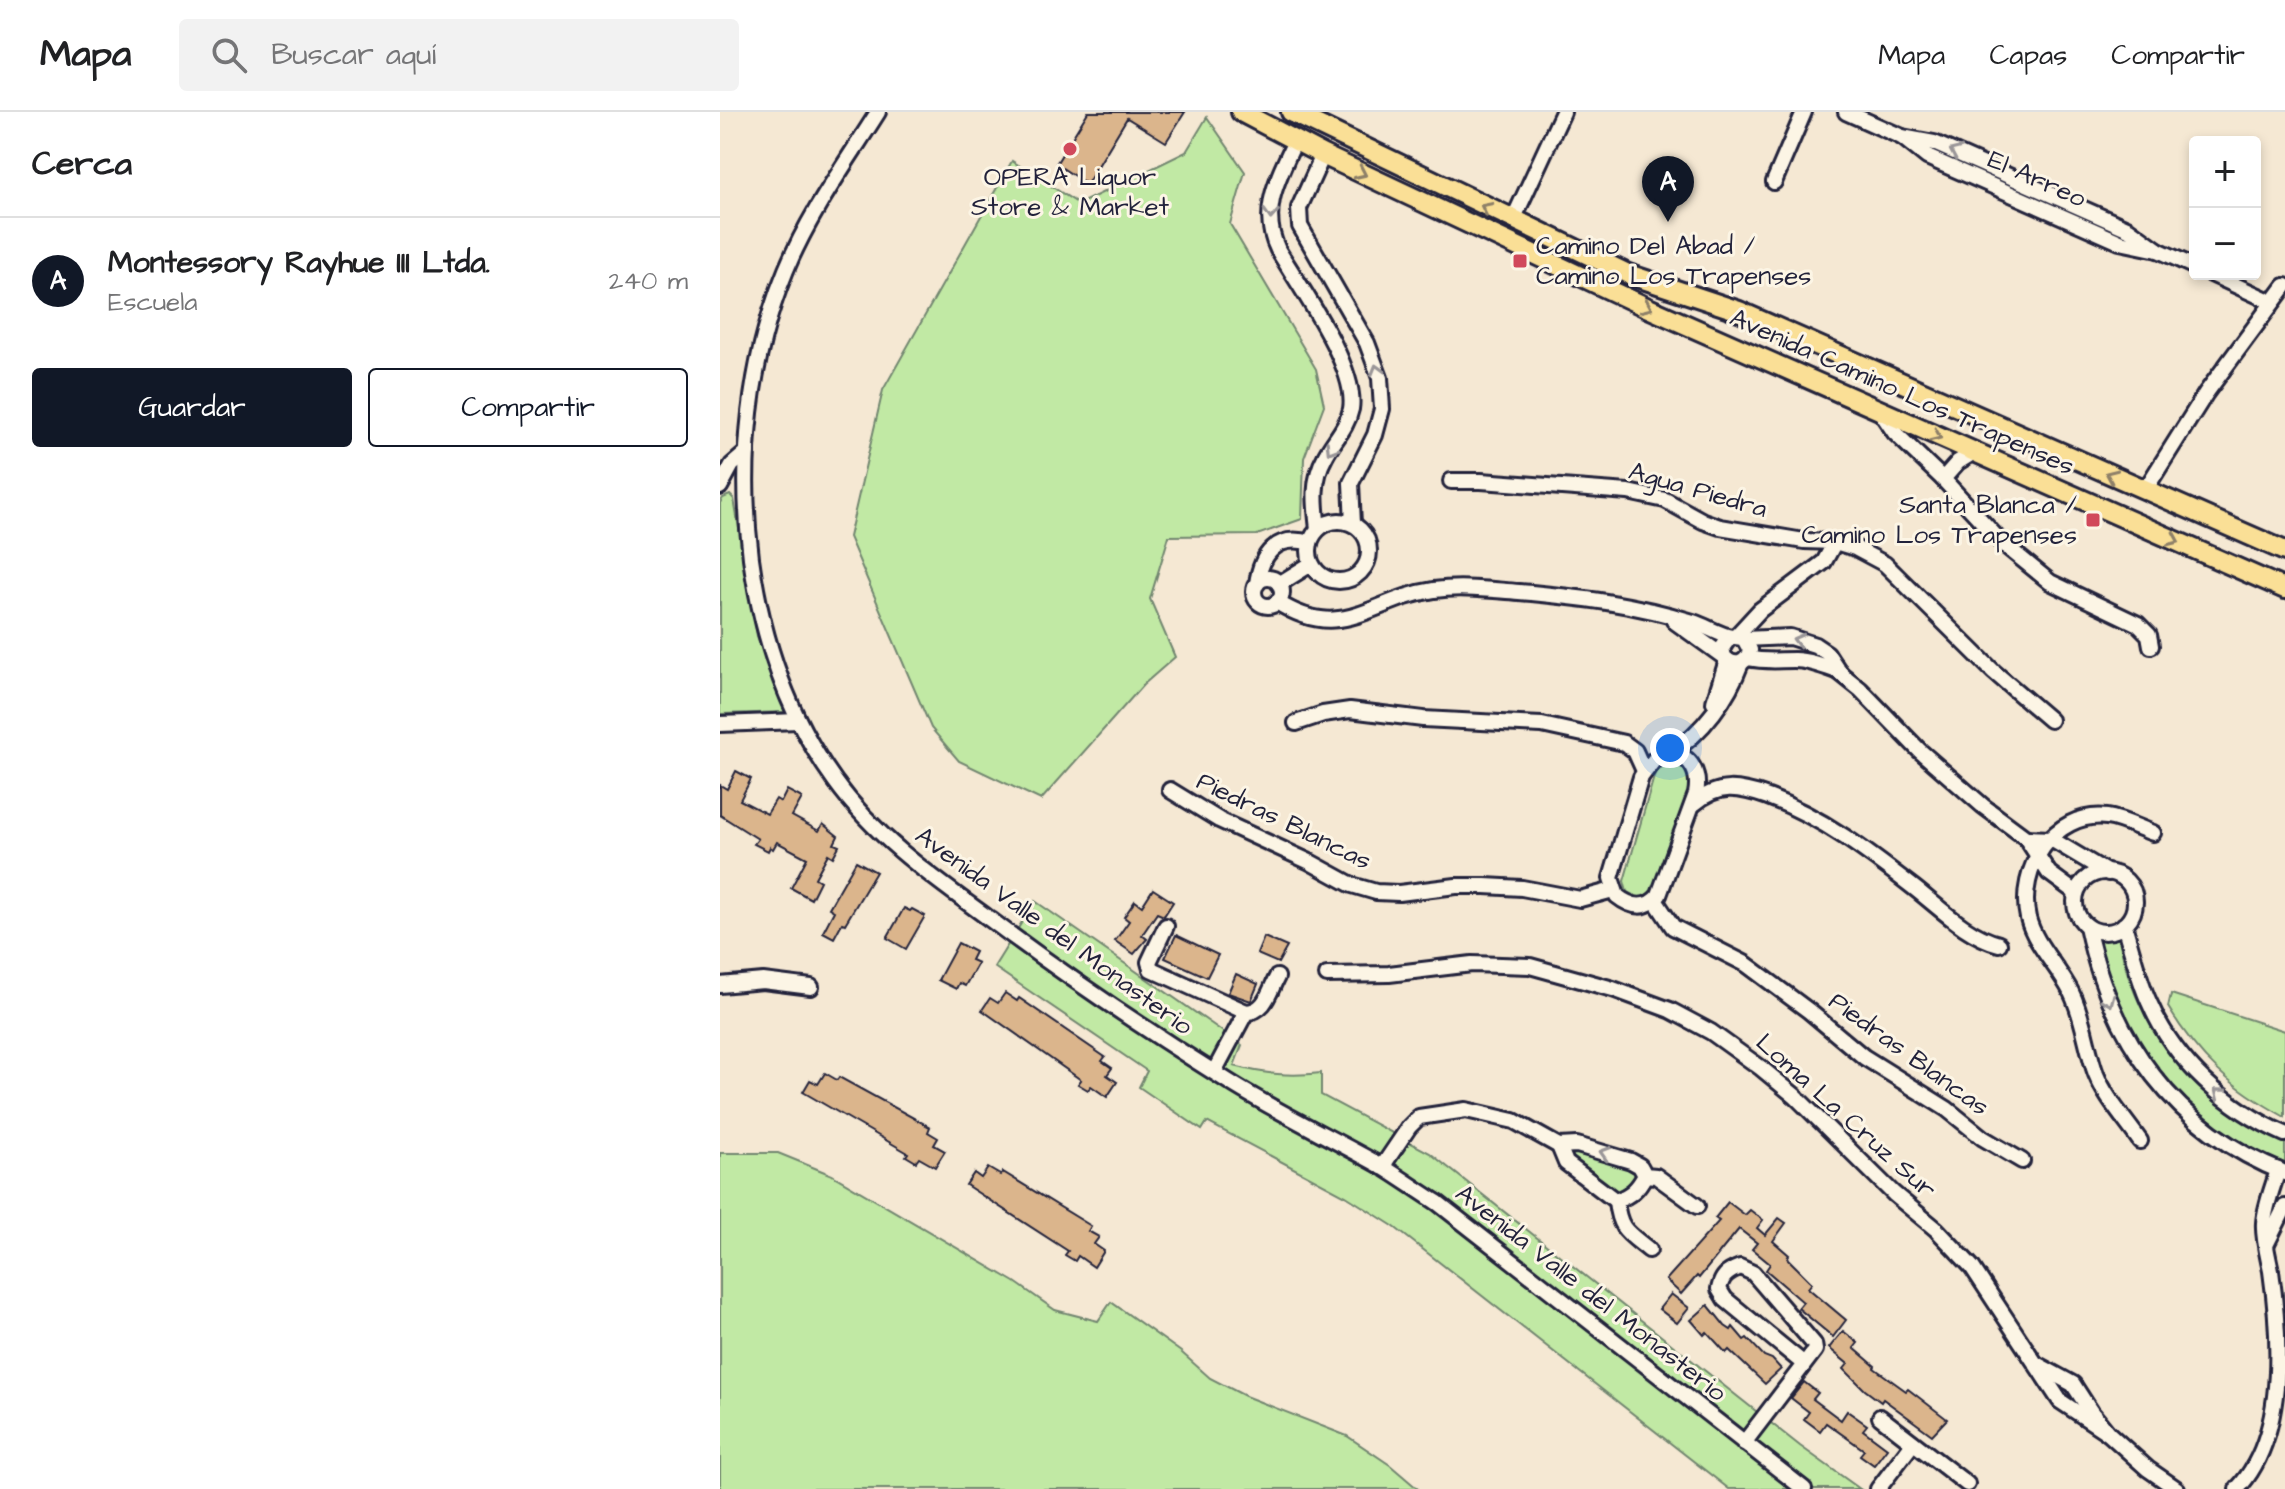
<!DOCTYPE html>
<html lang="es">
<head>
<meta charset="utf-8">
<style>
  body { margin:0; font-family:"Architects Daughter",sans-serif; background:#f2f2f2; color:#202124 }
  .controls { position:absolute; right:24px; top:24px; display:grid; overflow:hidden; border-radius:8px; box-shadow:0 4px 12px #0003 }
  .controls button { width:72px; height:72px; display:grid; place-items:center; padding:0; border:0; border-bottom:2px solid #e0e0e0; background:#fff; color:#202124; font:40px sans-serif }
  .you { position:absolute; left:950px; top:636px; width:28px; height:28px; margin:-20px; border:6px solid #fff; border-radius:50%; background:#1a73e8; box-shadow:0 0 0 12px #1a73e833 }
  .badge { display:grid; place-items:center; width:52px; height:52px; border-radius:50%; background:#111827; color:#fff; font-size:26px; font-weight:700 }
  .pin { position:absolute; translate:-50% -66px; filter:drop-shadow(0 2px 4px #0008) }
  .pin::after { content:''; position:absolute; top:42px; width:28px; height:24px; background:inherit; clip-path:polygon(0 0,100% 0,50% 100%) }
  .list { margin:0; padding:0; list-style:none }
  h2 { display:flex; justify-content:space-between; align-items:center; height:104px; margin:0; padding:0 32px; font-size:34px }
  h2 small { font-size:26px; font-weight:400; color:#757577 }
  .list li { display:grid; grid-template-columns:52px 1fr auto; gap:24px; align-items:center; box-sizing:border-box; height:128px; padding:0 32px; border-top:2px solid #e0e0e0 }
  .list b { display:block; font-size:30px; white-space:nowrap }
  .list p { margin:0; font-size:26px; white-space:nowrap; color:#757577 }
  .list em { font-size:26px; font-style:normal; color:#757577 }
  .actions { display:flex; gap:16px; padding:24px 32px }
  .actions a { flex:1; padding:18px 0; border:2px solid #111827; border-radius:8px; text-align:center; font-size:28px; color:#111827 }
  .actions .main { background:#111827; color:#fff }
  .icon { flex:none; width:44px; height:44px; fill:none; stroke:currentColor; stroke-width:2; stroke-linecap:round; stroke-linejoin:round }
  .map { position:relative; flex:none; width:1565px; height:1377px; overflow:hidden }
  header { display:flex; align-items:center; gap:48px; box-sizing:border-box; height:112px; padding:0 40px; background:#fff; border-bottom:2px solid #e0e0e0 }
  header strong { font-size:38px }
  nav { display:flex; gap:44px; margin-inline-start:auto; font-size:28px }
  .search { width:560px; height:72px; background:#f2f2f2; display:flex; align-items:center; gap:20px; box-sizing:border-box; padding:0 28px; border-radius:8px; color:#757577; font-size:30px }
  main { display:flex }
  aside { flex:1; background:#fff }
  .map>svg:first-child { display:block }
</style>
</head>
<body>
<header>
<strong>Mapa</strong>
<div class="search"><svg class="icon" aria-label="search" viewBox="0 0 24 24"><circle cx="10" cy="10" r="6"/><path d="M15 15l6 6"/></svg>Buscar aquí</div>
<nav><a>Mapa</a><a>Capas</a><a>Compartir</a></nav>
</header>
<main>
<aside>
<h2>Cerca<small></small></h2>
<ul class="list">
<li><span class="badge">A</span><div><b>Montessory Rayhue III Ltda.</b><p>Escuela</p></div><em>240 m</em></li>
</ul>
<div class="actions"><a class="main">Guardar</a><a>Compartir</a></div>
</aside>
<div class="map">
<svg width="1565" height="1377" viewBox="0 0 1565 1377">
  <rect width="100%" height="100%" fill="#f5e8d3"/>
  <filter id="ink" filterUnits="userSpaceOnUse"><feTurbulence type="fractalNoise" baseFrequency=".0125" numOctaves="2"/><feDisplacementMap in="SourceGraphic" scale="16" xChannelSelector="R" yChannelSelector="G"/><feConvolveMatrix kernelMatrix="1 2 1 2 8 2 1 2 1" color-interpolation-filters="sRGB"/></filter>
  <g filter="url(#ink)">
    <g fill="#c1e9a4" stroke="#728670" stroke-width="2">
      <path d="M487 5 525 60 510 112 596 257 604 293 584 346 582 407 537 423 449 424 430 487 455 545 423 573 321 688 239 649 211 616 129 425 163 278 292 49 359 92 466 40Z"/>
      <path d="M10 383 14 387 37 524 67 600 0 602V391L3 386Z"/>
      <path d="M948 650C967 651 972 662 972 679L937 779 931 784 919 786 907 780 904 769 935 661Z"/>
      <path d="M315 789 522 933 514 954C544 962 570 965 601 961V983L710 1041 1080 1334 1140 1377H1009L673 1114 626 1084 487 1010 482 1018 419 975 427 959 274 855Z"/>
      <path d="M1394 824 1399 827C1417 923 1479 989 1565 1031V1052C1464 1009 1407 938 1379 832L1383 827Z"/>
      <path d="M1451 882 1565 919V1005C1511 975 1480 948 1448 895Z"/>
      <path d="M852 1038 906 1052 918 1062 912 1077 895 1083 855 1053 848 1041Z"/>
      <path d="M0 1041H58L112 1063 295 1170 335 1198 378 1209 391 1190 461 1240 490 1266 525 1284 627 1324 670 1353 698 1377H0Z"/>
    </g>
    <g fill="#dbb58c" stroke="#22223b" stroke-width="2">
      <path d="M368 0H465L446 30 407 6 367 72 336 52Z"/>
      <path d="M16 659 31 667 20 688 47 702 56 687 61 690 67 678 82 686 72 704 99 719 103 712 118 724 114 732 119 734 113 745 108 742 95 766 100 769 91 787 71 776 87 746 57 730 53 737 50 735 48 739 34 732 38 727 0 703V673L7 677Z"/>
      <path d="M136 749 156 760 125 812 122 811 114 826 103 820 114 799 109 796Z"/>
      <path d="M433 777 453 790 444 804 437 801 422 823 427 827 414 842 395 829 409 809 404 805 415 789 422 794Z"/>
      <path d="M184 796 190 799 192 797 205 804 186 837 167 826Z"/>
      <path d="M456 823 498 843 487 865 445 846Z"/>
      <path d="M544 825 567 835 558 851 537 842Z"/>
      <path d="M238 831 255 840 251 848 258 851 245 874 239 871 236 877 218 868Z"/>
      <path d="M516 862 538 872 531 889 508 881Z"/>
      <path d="M285 881 297 889 299 886 385 945 382 949 392 956 387 963 397 970 387 985 371 974 368 978 358 972 361 968 262 898 270 886 278 891Z"/>
      <path d="M105 961 117 968 119 965 210 1015 208 1020 218 1026 214 1033 225 1039 215 1055 199 1046 196 1050 186 1044 188 1041 83 980 90 968 98 972Z"/>
      <path d="M268 1056 280 1063 283 1060 371 1114 368 1119 379 1125 374 1132 384 1139 374 1155 358 1144 355 1149 345 1143 348 1139 246 1073 254 1061 261 1066Z"/>
      <path d="M1008 1090 1025 1103 1030 1098 1043 1108 1037 1116 1045 1123 1059 1106 1066 1111 1053 1129 1069 1143 1067 1146 1092 1171 1088 1176 1126 1208 1113 1225 1078 1196 1083 1190 1046 1158 1050 1152 1032 1137 1037 1131 1019 1117 979 1166 977 1164 961 1182 946 1168 999 1109 995 1106Z"/>
      <path d="M951 1182 969 1196 957 1211 939 1197Z"/>
      <path d="M988 1193 1005 1214 1011 1218 1013 1215 1024 1228 1027 1226 1044 1244 1052 1247 1061 1257 1045 1272 1009 1238 1006 1241 987 1220 984 1223 971 1208Z"/>
      <path d="M1123 1219 1138 1231 1134 1236 1155 1254 1154 1256 1186 1279 1188 1277 1227 1307 1212 1323 1163 1287 1161 1290 1145 1278 1124 1257 1128 1252 1109 1236Z"/>
      <path d="M1084 1270 1098 1281 1093 1287 1121 1308 1127 1299 1147 1313 1143 1318 1167 1336 1154 1353 1140 1343 1144 1338 1106 1311 1100 1319 1084 1307 1089 1300 1071 1286Z"/>
    </g>
    <g fill="none" stroke-linecap="round" stroke-linejoin="round">
      <defs>
        <g id="minor">
          <path d="M158 0C126 51 89 102 66 158 29 248 19 350 31 446 42 526 68 604 115 669 155 725 212 765 267 805 343 862 423 916 503 966 554 999 610 1025 663 1055 681 1066 699 1079 718 1091L1084 1377"/>
          <path d="M1126 0 1182 25 1214 31 1409 117 1438 138 1475 155"/>
          <path d="M1182 25 1207 45 1400 130 1438 138"/>
          <path d="M575 29C558 66 539 99 558 138 580 175 638 256 631 297 627 316 613 329 605 345 592 368 595 392 598 417"/>
          <path d="M603 43 579 96 580 114 647 231 660 266 662 297 655 323 631 371 633 412"/>
          <path d="M1054 70 1084 0"/>
          <path d="M793 108 843 0"/>
          <path d="M1491 162 1552 190"/>
          <path d="M1160 299 1175 321 1223 367 1238 350 1254 340"/>
          <path d="M1223 367 1281 430 1330 470 1418 512 1429 523 1431 534"/>
          <path d="M731 369H761L908 380 945 388 983 409 1000 415 1084 429 1115 430 1135 436 1165 452 1274 560 1330 608"/>
          <path d="M0 375 12 353 27 340"/>
          <path d="M1425 378 1486 281 1565 174"/>
          <circle cx="619" cy="439" r="30"/>
          <circle cx="548" cy="480" r="14"/>
          <path d="M537 472C541 442 557 421 590 431"/>
          <path d="M559 472 591 452"/>
          <path d="M557 490C622 532 652 487 714 478 742 474 770 478 799 480 859 485 916 492 973 510 985 514 995 520 1007 524 1013 526 1018 524 1024 527L1030 538C1027 552 1014 556 1004 545L1002 536 1010 525"/>
          <path d="M954 509 1004 545"/>
          <path d="M1016 524 1040 498 1104 450 1115 430"/>
          <path d="M1024 527 1070 525 1095 533 1107 541 1120 561 1140 577 1200 639 1263 694 1306 726 1329 761 1356 781"/>
          <path d="M1027 546C1047 550 1056 548 1074 548 1089 548 1106 555 1120 560"/>
          <path d="M994 590 1007 548"/>
          <path d="M576 611 603 602 630 598 703 607 822 613 904 631 915 639 924 659"/>
          <path d="M0 612 78 609"/>
          <path d="M951 641C972 644 980 662 976 682L939 783C927 798 912 796 897 784L891 766 921 665 934 648Z"/>
          <path d="M951 641C983 620 1008 586 1021 551"/>
          <path d="M450 678 499 708 590 750 632 773 656 780 679 781 736 774H765L802 776 860 787 893 778"/>
          <path d="M974 692C998 671 1019 675 1048 685 1102 705 1148 740 1193 775 1219 795 1247 824 1279 832"/>
          <path d="M1306 726 1331 727 1388 761"/>
          <circle cx="1385" cy="790" r="30"/>
          <path d="M935 788 953 815 1026 852 1089 899 1144 945 1227 997 1263 1026 1302 1049"/>
          <path d="M1404 813C1412 838 1418 866 1429 890 1454 949 1507 997 1565 1022"/>
          <path d="M446 814 429 850 431 857 526 900C545 900 549 880 557 865"/>
          <path d="M1367 814C1391 928 1454 1017 1565 1061"/>
          <path d="M607 863 669 862 752 852 810 854 893 877 950 898 991 920 1041 956 1075 984 1174 1082 1216 1117 1252 1155 1340 1289 1388 1321"/>
          <path d="M0 873 43 869 91 875"/>
          <path d="M494 960 526 900"/>
          <path d="M1420 1029C1405 1007 1386 987 1376 962 1366 935 1364 906 1351 880 1338 854 1315 833 1308 806 1297 758 1333 699 1387 705 1402 707 1419 716 1433 721"/>
          <path d="M839 1034 846 1051 896 1089C911 1083 918 1077 925 1063"/>
          <path d="M662 1055 689 1015 699 1005 746 998 794 1009 839 1034 857 1033 911 1049 920 1054 925 1063 936 1064 977 1094"/>
          <path d="M896 1089C899 1118 907 1120 929 1138"/>
          <path d="M1547 1131 1565 1095"/>
          <path d="M1318 1253 1353 1272 1371 1300 1388 1321 1428 1357 1457 1377"/>
          <path d="M1160 1305 1247 1372"/>
          <path d="M1024 1331 1095 1238 1094 1232 1033 1161 1020 1155C1007 1160 1002 1164 999 1177L1005 1187 1084 1252"/>
          <path d="M1158 1377 1193 1331"/>
          <path d="M1517 1377C1565 1327 1561 1230 1551 1159 1548 1144 1543 1126 1544 1111 1545 1094 1553 1075 1558 1058"/>
        </g>
        <g id="major">
          <path d="M521 0 603 43 926 195 1565 477"/>
          <path d="M571 0 908 162 1019 199 1565 439"/>
        </g>
      </defs>
      <use href="#minor" stroke="#22223b" stroke-width="20"/>
      <use href="#major" stroke="#22223b" stroke-width="24"/>
      <use href="#minor" stroke="#fcf5e5" stroke-width="14"/>
      <use href="#major" stroke="#fadf96" stroke-width="18"/>
    </g>
    <defs><path id="oneway-chevron" d="M-2-3.5L2.5 0L-2 3.5" fill="none" stroke-width="1.6" stroke-linecap="round" stroke-linejoin="round" transform="scale(2)"/></defs>
    <g stroke="#9a9698">
      <use href="#oneway-chevron" transform="translate(1235 40) rotate(-156)"/>
      <use href="#oneway-chevron" transform="translate(551 102) rotate(93)"/>
      <use href="#oneway-chevron" transform="translate(657 258) rotate(-106)"/>
      <use href="#oneway-chevron" transform="translate(611 337) rotate(122)"/>
      <use href="#oneway-chevron" transform="translate(1078 528) rotate(-165)"/>
      <use href="#oneway-chevron" transform="translate(1389 889) rotate(67)"/>
      <use href="#oneway-chevron" transform="translate(1499 981) rotate(-140)"/>
      <use href="#oneway-chevron" transform="translate(885 1041) rotate(-163)"/>
    </g>
    <g stroke="#8e8068">
      <use href="#oneway-chevron" transform="translate(641 61) rotate(25)"/>
      <use href="#oneway-chevron" transform="translate(766 96) rotate(-154)"/>
      <use href="#oneway-chevron" transform="translate(927 195) rotate(24)"/>
      <use href="#oneway-chevron" transform="translate(1216 324) rotate(24)"/>
      <use href="#oneway-chevron" transform="translate(1391 363) rotate(-156)"/>
      <use href="#oneway-chevron" transform="translate(1454 428) rotate(24)"/>
    </g>
  </g>
  <g fill="#d1495b" stroke="#fcf5e5" stroke-width="3">
    <circle cx="350" cy="37" r="8"/>
    <rect x="792" y="141" width="16" height="16" rx="4"/>
    <rect x="1365" y="400" width="16" height="16" rx="4"/>
  </g>
  <g text-anchor="middle" dominant-baseline="central" stroke-width="6" stroke-linejoin="round" paint-order="stroke">
    <g font-size="26" fill="#22223b" stroke="#fcf5e5">
      <text x="350" y="65">OPERA Liquor<tspan x="350" dy="30">Store &amp; Market</tspan></text>
      <text x="816" y="134" text-anchor="start">Camino Del Abad /<tspan x="816" dy="30">Camino Los Trapenses</tspan></text>
      <text x="1357" y="393" text-anchor="end">Santa Blanca /<tspan x="1357" dy="30">Camino Los Trapenses</tspan></text>
    </g>
    <g font-size="26" fill="#22223b" stroke="#fcf5e5">
      <text transform="translate(1317 67) rotate(24)">El Arreo</text>
      <text transform="translate(1182 280) rotate(24)">Avenida Camino Los Trapenses</text>
      <text transform="translate(978 378) rotate(16)">Agua Piedra</text>
      <text transform="translate(564 709) rotate(26)">Piedras Blancas</text>
      <text transform="translate(334 819) rotate(36)">Avenida Valle del Monasterio</text>
      <text transform="translate(1189 942) rotate(36)">Piedras Blancas</text>
      <text transform="translate(1126 1004) rotate(42)">Loma La Cruz Sur</text>
      <text transform="translate(871 1181) rotate(38)">Avenida Valle del Monasterio</text>
    </g>
  </g>
</svg>
<div class="controls">
<button>+</button>
<button>−</button>
</div>
<div class="you"></div>
<div class="pin badge" style="left:948px;top:110px">A</div>
</div>
</main>
</body>
</html>
